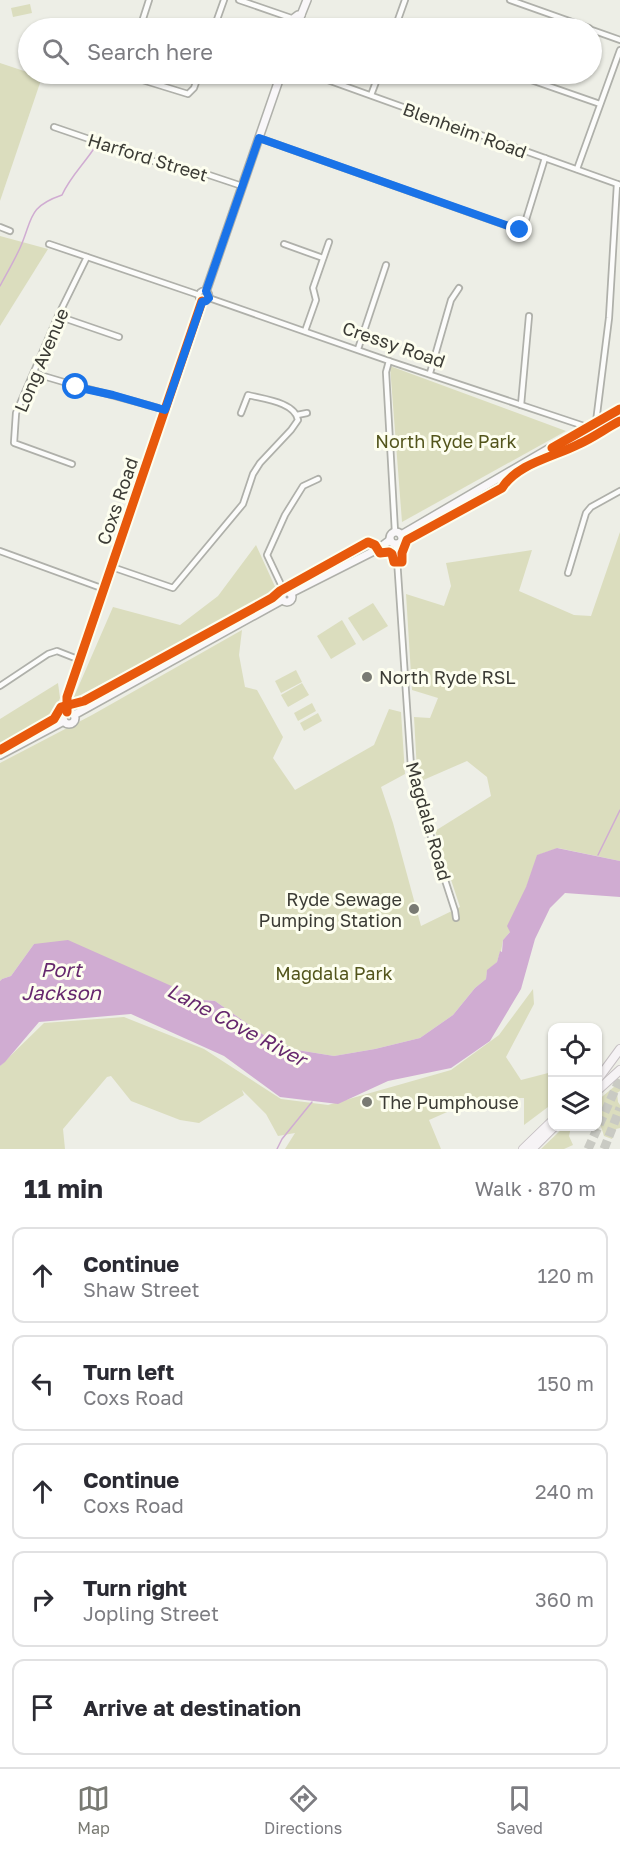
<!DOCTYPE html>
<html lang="en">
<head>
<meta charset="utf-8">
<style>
  body { margin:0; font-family:"Golos Text",sans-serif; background:#f7f7f7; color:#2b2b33 }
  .controls { position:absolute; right:18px; bottom:18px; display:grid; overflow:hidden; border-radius:12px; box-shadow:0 2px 4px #0004 }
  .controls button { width:54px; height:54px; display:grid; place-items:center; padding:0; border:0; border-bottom:2px solid #e1e1e2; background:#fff; color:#2b2b33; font:30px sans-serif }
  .stop { position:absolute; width:18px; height:18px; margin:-14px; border:4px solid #1a73e8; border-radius:50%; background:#fff }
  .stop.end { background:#1a73e8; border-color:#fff; box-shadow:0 2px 6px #0008 }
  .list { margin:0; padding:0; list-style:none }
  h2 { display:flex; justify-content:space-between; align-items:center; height:78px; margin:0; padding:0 24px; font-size:26px }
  h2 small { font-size:20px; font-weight:400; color:#7c7c81 }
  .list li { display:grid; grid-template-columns:39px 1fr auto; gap:18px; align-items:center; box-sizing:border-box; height:96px; margin:0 12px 12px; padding:0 12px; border:2px solid #e1e1e2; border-radius:12px }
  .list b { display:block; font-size:22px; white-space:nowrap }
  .list p { margin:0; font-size:20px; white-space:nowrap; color:#7c7c81 }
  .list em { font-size:20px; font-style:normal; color:#7c7c81 }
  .icon { flex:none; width:33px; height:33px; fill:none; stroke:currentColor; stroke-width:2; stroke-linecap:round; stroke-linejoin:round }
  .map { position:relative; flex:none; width:620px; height:1149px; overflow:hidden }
  .search { position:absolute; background:#fff; box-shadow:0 2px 4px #0004; left:18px; right:18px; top:18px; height:66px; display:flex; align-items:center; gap:15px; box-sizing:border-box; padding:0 21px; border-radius:33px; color:#7c7c81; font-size:22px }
  .sheet { height:618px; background:#fff }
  nav { display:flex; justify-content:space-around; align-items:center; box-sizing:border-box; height:84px; border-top:2px solid #e1e1e2; background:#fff; font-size:16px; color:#7c7c81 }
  nav a { display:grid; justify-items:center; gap:3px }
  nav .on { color:#797a73 }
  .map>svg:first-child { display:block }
</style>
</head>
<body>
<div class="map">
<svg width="620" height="1149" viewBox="0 0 620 1149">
  <rect width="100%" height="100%" fill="#edeee6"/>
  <g fill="#dbddbe">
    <path d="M30 4 32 13 13 17 11 8Z"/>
    <path d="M0 63 42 77 0 201Z"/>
    <path d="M0 236 48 249 0 326Z"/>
    <path d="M390 366 566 431 402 522Z"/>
    <path d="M620 532V861L558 848 538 855 510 932 503 940 501 952H500L497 962 487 971 486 979 475 988 453 1015 420 1038 375 1049 334 1056 297 1050 265 1036 215 1001 203 1000 41 944H34L11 976 2 979 0 981V763L92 715 242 630 239 655 245 687 257 690 283 737 273 758 295 790 374 745 389 709 401 712 405 774 381 787 393 823 421 926 460 907 435 831 491 796 487 777 467 761 421 781 417 771 414 717 430 718 438 698 412 690 406 594 444 606 451 586 446 563 532 550 519 591 574 615 591 616Z"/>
    <path d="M256 545 277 591 73 699 113 607 180 625 218 596Z"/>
    <path d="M373 603 388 626 363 641 348 618Z"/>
    <path d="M342 620 356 644 331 659 317 636Z"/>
    <path d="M296 670 302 682 281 693 275 681Z"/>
    <path d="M58 683 60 698 52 716 0 746V719Z"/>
    <path d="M302 683 309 695 288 707 281 695Z"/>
    <path d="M312 703 316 711 298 721 294 713Z"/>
    <path d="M318 713 322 721 304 731 300 723Z"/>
    <path d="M533 989 534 1004 506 1057 521 1080 552 1072V1104L524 1125V1098H479L429 1120 441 1149H285L295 1133 278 1136 266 1114 242 1090 244 1095 199 1123 180 1120 131 1101 111 1076 107 1077 63 1129 65 1149H0V1066L44 1023 124 1017 204 1049 281 1099 328 1105 451 1070 499 1035Z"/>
    <path d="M620 1082V1091L617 1093 618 1102 620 1105V1128L616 1129 612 1139 604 1136 598 1117V1100Z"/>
    <path d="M564 1127H571L569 1136 573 1145 564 1149H541Z"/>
  </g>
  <path fill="#d0acd2" d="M557 848 620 861V897L565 893 550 908 535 939 521 989 490 1041 451 1068 388 1081 338 1104 280 1097 224 1056 131 1014 39 1022 5 1062 0 1066V981L2 979 11 976 34 944 68 940 203 1000 215 1001 265 1036 297 1050 334 1056 375 1049 420 1038 453 1015 475 988 486 979 487 970 497 962 500 951 502 952 503 940 510 932 507 926 526 887 537 855Z"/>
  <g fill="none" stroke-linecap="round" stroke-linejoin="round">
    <g stroke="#d0acd2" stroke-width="1.5">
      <path d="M0 286C7 273 14 261 20 248 33 219 27 207 62 195 70 177 84 164 95 147"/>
      <path d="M598 855 620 810"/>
      <path d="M277 1149 282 1139 312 1102"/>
    </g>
    <g stroke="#c9cac3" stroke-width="9" stroke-dasharray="9 4.5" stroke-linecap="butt">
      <path d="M588 1149 620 1079"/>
      <path d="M604 1149 620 1108"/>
    </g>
    <defs>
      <g id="street">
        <path d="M239 0 294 19"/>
        <path d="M510 0 589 28"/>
        <path d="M140 28 149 0"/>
        <path d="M214 28 224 0"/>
        <path d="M395 28 405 0"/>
        <path d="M592 30 620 40"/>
        <path d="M128 74 136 78 188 94 194 88 199 74"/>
        <path d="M311 74 620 185"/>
        <path d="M514 74 600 104"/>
        <path d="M371 95 379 74"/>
        <path d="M54 127 165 165 203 173 242 186"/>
        <path d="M259 138 516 229H520L524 226 545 158"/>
        <path d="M577 169 620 50"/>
        <path d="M0 227 10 231"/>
        <path d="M49 244 199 295"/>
        <path d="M284 244 323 258"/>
        <circle cx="204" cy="296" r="5.5"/>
        <path d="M209 298 389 361 587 427"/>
        <path d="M58 316 119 337"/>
        <path d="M305 331 316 300 313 288 329 242"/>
        <path d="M358 349 386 265"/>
        <path d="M389 361 386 372 395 532"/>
        <path d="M34 373C77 387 121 397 165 410"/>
        <path d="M430 373 451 300 459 288"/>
        <path d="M521 405 529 316"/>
        <path d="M297 415 307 413"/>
        <path d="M596 422 609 318 617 184"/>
        <path d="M72 464 14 443 16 413 58 316 87 257"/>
        <path d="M396 544 411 767 414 784 455 911 456 918"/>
        <path d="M0 551 104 589"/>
        <path d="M112 567 173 588 243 504 253 474 260 463 291 430 298 420C295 402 263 399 248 395L241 413"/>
        <path d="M568 573 586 513 591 507 620 491"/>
        <path d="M285 593 267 555 285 515 303 486 318 479"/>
        <path d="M0 686 48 654 57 651 80 660"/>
        <path d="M67 712V697L202 301"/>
      </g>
      <g id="secondary">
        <path d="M301 15 307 0"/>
        <path d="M297 25 294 23V18L298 15H301"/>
        <path d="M206 291 281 74"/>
        <path d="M603 423 620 415"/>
        <circle cx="396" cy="538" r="6"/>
        <path d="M401 535 574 434 620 409"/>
        <circle cx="287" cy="597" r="5"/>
        <path d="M291 593 378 549 390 540"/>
        <circle cx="69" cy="718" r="6"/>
        <path d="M74 715 282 600"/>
        <path d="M0 755 64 721"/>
      </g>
      <g id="primary">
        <path d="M598 1079 620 1049"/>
        <path d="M598 1090 620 1070"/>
        <path d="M523 1149 552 1121"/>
        <path d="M532 1149 555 1126"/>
      </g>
    </defs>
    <use href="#street" stroke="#afb0aa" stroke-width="8"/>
    <use href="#secondary" stroke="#afb0aa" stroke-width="10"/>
    <use href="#primary" stroke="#c6c0c3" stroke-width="10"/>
    <use href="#street" stroke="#fcfcfb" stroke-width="4.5"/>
    <use href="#secondary" stroke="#f9f7f9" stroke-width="7"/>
    <use href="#primary" stroke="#f6f3f5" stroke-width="8"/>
    <defs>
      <g id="cycleway">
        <path d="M552 448 620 409"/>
        <path d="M67 712V697L202 301"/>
        <path d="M0 750 54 719 61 707 84 701 272 598 280 591 368 542 375 545 380 553 389 552 392 554 394 562H402V553L407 540 502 488C518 463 554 457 579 444 593 438 606 428 620 421"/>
      </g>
    </defs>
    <use href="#cycleway" stroke="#fdfeef" stroke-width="13"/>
    <use href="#cycleway" stroke="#e8590c" stroke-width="9"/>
  </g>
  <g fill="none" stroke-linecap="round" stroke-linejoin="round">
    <path stroke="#1a73e8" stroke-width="8" d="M76 387 113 395 165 410 202 302 206 301 209 298 206 291 259 138 520 230"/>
  </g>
  <g fill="#797a73" stroke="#fdfeef" stroke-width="2">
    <circle cx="367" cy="677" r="6"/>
    <circle cx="414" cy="909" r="6"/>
    <circle cx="367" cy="1102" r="6"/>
  </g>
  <g text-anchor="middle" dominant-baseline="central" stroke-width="6" stroke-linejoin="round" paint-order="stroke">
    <g font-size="18" fill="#3b3b35" stroke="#fdfeef">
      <text transform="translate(465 130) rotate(20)">Blenheim Road</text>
      <text transform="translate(148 157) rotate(17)">Harford Street</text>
      <text transform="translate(394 344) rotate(19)">Cressy Road</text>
      <text transform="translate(41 360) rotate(-67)">Long Avenue</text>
      <text transform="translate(117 501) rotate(-71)">Coxs Road</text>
      <text transform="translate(429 821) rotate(74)">Magdala Road</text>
    </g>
    <g font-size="18" fill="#53551c" stroke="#fdfeef">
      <text x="446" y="441">North Ryde Park</text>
      <text x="334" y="973">Magdala Park</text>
    </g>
    <g font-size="18" fill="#3b3b35" stroke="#fdfeef" text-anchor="start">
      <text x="379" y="677">North Ryde RSL</text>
      <text x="402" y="899" text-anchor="end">Ryde Sewage<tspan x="402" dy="21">Pumping Station</tspan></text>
      <text x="379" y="1102">The Pumphouse</text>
    </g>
    <g font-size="20" font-style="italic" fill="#66286e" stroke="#fdfeef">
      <text x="61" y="969">Port<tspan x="61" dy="23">Jackson</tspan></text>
      <text transform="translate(237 1024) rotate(28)">Lane Cove River</text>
    </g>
  </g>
</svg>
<div class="controls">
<button><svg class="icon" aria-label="locate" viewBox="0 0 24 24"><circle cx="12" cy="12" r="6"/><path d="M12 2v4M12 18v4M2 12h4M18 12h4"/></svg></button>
<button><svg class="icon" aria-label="layers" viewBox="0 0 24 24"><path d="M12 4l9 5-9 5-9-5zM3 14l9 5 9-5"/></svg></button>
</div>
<div class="stop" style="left:76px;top:387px"></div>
<div class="stop end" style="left:520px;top:230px"></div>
<div class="search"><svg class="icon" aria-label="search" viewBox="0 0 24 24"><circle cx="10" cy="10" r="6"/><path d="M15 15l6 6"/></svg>Search here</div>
</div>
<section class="sheet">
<h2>11 min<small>Walk · 870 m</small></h2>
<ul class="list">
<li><svg class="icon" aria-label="ahead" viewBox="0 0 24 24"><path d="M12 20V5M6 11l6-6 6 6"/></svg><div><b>Continue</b><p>Shaw Street</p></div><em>120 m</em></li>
<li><svg class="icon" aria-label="left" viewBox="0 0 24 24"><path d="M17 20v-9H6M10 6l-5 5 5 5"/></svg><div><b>Turn left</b><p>Coxs Road</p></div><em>150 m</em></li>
<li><svg class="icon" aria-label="ahead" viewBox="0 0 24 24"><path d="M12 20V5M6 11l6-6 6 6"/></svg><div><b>Continue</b><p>Coxs Road</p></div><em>240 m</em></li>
<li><svg class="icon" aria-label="right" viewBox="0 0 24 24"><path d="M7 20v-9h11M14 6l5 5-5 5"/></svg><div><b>Turn right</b><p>Jopling Street</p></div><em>360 m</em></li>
<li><svg class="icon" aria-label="arrive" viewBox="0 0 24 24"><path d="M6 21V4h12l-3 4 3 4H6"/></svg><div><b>Arrive at destination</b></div></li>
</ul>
</section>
<nav>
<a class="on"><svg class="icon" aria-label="map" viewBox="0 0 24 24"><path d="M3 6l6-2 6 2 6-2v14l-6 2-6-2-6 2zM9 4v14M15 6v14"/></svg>Map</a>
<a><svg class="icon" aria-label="directions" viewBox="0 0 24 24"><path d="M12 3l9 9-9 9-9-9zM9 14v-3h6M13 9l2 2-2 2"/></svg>Directions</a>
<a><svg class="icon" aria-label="saved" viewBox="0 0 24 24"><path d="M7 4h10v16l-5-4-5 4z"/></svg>Saved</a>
</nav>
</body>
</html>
